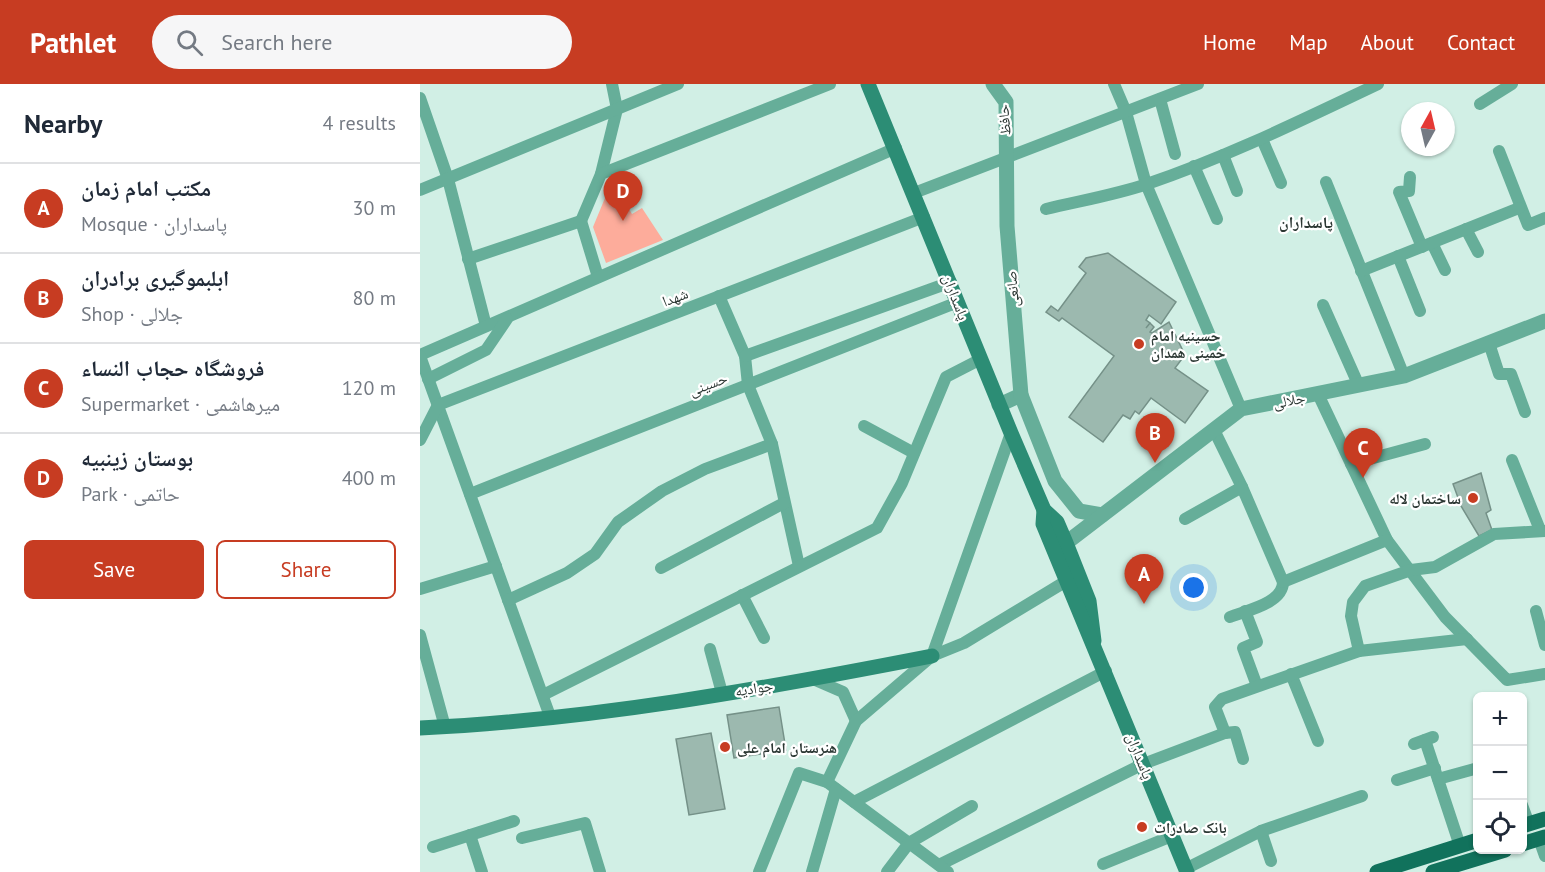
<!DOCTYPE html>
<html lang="en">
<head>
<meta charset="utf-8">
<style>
  body { margin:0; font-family:"PT Sans","Noto Naskh Arabic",sans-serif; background:#f6f6f7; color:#1f2937 }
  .controls { position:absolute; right:18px; bottom:18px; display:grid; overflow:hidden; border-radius:9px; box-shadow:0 2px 4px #0004 }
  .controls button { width:54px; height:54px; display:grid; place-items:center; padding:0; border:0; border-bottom:2px solid #e0e1e3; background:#fff; color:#1f2937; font:30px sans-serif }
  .compass { position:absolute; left:981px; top:18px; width:54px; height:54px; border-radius:50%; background:#fff; box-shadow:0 2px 4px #0004; rotate:8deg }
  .you { position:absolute; left:774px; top:504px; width:21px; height:21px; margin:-15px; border:4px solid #fff; border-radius:50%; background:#1a73e8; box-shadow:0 0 0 9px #1a73e833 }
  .badge { display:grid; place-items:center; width:39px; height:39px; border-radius:50%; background:#c73c22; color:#fff; font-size:20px; font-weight:700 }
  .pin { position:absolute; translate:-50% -50px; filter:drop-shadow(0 2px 3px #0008) }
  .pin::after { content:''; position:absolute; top:32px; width:21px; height:18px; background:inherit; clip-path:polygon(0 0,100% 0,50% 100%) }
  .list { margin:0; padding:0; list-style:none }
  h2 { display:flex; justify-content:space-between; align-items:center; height:78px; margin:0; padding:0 24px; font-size:26px }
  h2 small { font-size:20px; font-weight:400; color:#747a83 }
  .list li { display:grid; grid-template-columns:39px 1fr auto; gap:18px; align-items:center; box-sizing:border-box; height:90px; padding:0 24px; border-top:2px solid #e0e1e3 }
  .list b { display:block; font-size:22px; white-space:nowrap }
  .list p { margin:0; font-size:20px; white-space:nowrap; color:#747a83 }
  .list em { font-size:20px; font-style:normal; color:#747a83 }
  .actions { display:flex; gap:12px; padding:18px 24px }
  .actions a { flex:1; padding:14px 0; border:2px solid #c73c22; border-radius:9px; text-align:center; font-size:21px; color:#c73c22 }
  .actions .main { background:#c73c22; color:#fff }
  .icon { flex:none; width:33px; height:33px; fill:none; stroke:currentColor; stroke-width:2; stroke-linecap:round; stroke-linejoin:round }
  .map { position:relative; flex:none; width:1125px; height:788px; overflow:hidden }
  header { display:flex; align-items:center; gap:36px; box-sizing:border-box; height:84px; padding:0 30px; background:#c73c22; color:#fff }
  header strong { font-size:28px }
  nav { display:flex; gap:33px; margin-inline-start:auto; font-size:21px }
  .search { width:420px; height:54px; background:#f6f6f7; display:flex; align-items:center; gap:15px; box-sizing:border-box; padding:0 21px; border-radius:33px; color:#747a83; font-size:22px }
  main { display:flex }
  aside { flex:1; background:#fff }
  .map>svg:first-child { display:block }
</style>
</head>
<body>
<header>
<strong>Pathlet</strong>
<div class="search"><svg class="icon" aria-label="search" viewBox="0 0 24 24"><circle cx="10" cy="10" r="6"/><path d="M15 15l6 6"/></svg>Search here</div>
<nav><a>Home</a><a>Map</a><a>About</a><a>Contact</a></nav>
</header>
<main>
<aside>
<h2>Nearby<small>4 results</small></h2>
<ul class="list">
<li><span class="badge">A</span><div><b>مکتب امام زمان</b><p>Mosque · پاسداران</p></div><em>30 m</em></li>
<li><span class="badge">B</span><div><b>ابلبموگیری برادران</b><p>Shop · جلالی</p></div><em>80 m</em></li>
<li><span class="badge">C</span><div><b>فروشگاه حجاب النساء</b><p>Supermarket · میرهاشمی</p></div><em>120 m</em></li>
<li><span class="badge">D</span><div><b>بوستان زینبیه</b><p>Park · حاتمی</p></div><em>400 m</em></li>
</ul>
<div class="actions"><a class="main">Save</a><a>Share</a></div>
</aside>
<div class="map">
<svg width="1125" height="788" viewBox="0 0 1125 788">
  <rect width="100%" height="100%" fill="#d1efe5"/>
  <path fill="#fdac9b" d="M192 97 212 130 222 124 243 156 186 179 173 143Z"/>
  <g fill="#9cb9af" stroke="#759188" stroke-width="1.5">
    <path d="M688 169 756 218 741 240 729 231 726 236 730 239 726 244 730 239 734 243 730 248 732 249 749 238 765 271 755 284 788 307 765 339 731 314 719 330 715 327 710 335 703 331 683 358 649 333 694 272 642 234 639 237 626 228 631 222 638 227 666 189 659 183 666 174Z"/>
    <path d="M1061 389 1071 426 1066 429 1072 446 1059 452 1041 422 1033 400Z"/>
    <path d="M359 623 366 666 314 674 307 631Z"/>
    <path d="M291 649 305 725 269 731 256 655Z"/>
  </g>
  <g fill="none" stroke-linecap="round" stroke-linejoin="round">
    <g stroke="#66ae99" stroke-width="12">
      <path d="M694 0 706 28 726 100 821 325"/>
      <path d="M0 14 28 95 66 242"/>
      <path d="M740 15 755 70"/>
      <path d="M1060 20 1092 0"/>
      <path d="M842 55 861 99"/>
      <path d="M1079 67 1108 141 1125 134"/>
      <path d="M803 71 817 107"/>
      <path d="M774 82 797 135"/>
      <path d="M181 90 197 25 192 0"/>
      <path d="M990 93 989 107 979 108 1002 163"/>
      <path d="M906 98 984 292"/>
      <path d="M0 106 258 0"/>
      <path d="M494 109 778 0"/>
      <path d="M626 125C659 117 695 111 727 100 807 73 882 36 958 0"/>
      <path d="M161 137 181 90 410 0"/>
      <path d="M1046 145 1058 168"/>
      <path d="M1012 159 1025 186"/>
      <path d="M978 172 1000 227"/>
      <path d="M48 175 161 137 178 193"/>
      <path d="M941 187 1099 124"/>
      <path d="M299 212 325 272 328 301 352 360 379 482"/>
      <path d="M903 221 939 302"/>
      <path d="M1069 259 1079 290H1091L1105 328"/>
      <path d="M0 271 476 64"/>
      <path d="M0 272 131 635"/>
      <path d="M325 272 531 198"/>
      <path d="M8 295 66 266 87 235"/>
      <path d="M898 310 967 456 1025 533 1087 596 1125 590"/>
      <path d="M444 342 494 369"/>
      <path d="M794 346 822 403 863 498C863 519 828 526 810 533"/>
      <path d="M0 356 18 321 504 133"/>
      <path d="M1092 376 1120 446"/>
      <path d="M931 380 1005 360"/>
      <path d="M50 410 538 218"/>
      <path d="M765 435 822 403"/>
      <path d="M241 484 364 419"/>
      <path d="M863 498 967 456"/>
      <path d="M0 505 76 482"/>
      <path d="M322 511 344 554"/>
      <path d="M88 516 147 489 175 470 198 438 242 407 285 385 352 360"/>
      <path d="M825 527 837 558 823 564 837 602"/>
      <path d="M1116 527 1125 561"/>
      <path d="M0 551 25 643"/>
      <path d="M1047 555 939 567 931 532 933 518 945 502 991 486 1015 483 1074 450 1125 447"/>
      <path d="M290 565 302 609"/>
      <path d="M512 572 591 349"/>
      <path d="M871 590 898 657"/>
      <path d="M393 595 423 608 436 637"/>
      <path d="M123 611 457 444 482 399 526 293 561 275"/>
      <path d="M805 649 815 648 823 675"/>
      <path d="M1005 656 1040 762"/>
      <path d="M994 660 1013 653"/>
      <path d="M1018 695 1058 684"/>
      <path d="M977 696 1015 684"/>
      <path d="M407 698 436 637 512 572 544 559 648 496"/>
      <path d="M434 718 686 587"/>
      <path d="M1102 721 1109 740"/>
      <path d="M841 747 851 777"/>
      <path d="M50 751 62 788"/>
      <path d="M102 754 165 739 180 788"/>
      <path d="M1119 755 1125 772"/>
      <path d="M13 763 94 737"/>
      <path d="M683 780 752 752"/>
      <path d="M519 781 723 680 805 649 795 623 802 615 939 567"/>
      <path d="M765 785 841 747 942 712"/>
      <path d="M339 788 379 689 407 698 528 788"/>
      <path d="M392 788 416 705"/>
      <path d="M467 788 489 759 552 722"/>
    </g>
    <g stroke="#66ae99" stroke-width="15">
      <path d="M573 0 586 18 587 142 601 311 579 321"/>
      <path d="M601 311 635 397 659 427 682 431"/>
      <path d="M646 459 821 325 984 292 1125 237"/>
    </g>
    <g stroke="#2c8d75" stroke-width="15">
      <path d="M448 0 591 349 624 426 637 438 646 459 669 517 674 557"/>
      <path d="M624 426 623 440 767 788"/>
      <path d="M0 644C172 636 343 605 512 572"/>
    </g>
    <g stroke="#11725c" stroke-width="15">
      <path d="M1102 742 1125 735"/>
      <path d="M1102 760 1125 753"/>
      <path d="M957 788 1058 756"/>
      <path d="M1013 788 1085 766"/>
    </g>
  </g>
  <g fill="#c73c22" stroke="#fff" stroke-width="2">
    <circle cx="719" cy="260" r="6"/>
    <circle cx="1053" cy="414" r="6"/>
    <circle cx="305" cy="663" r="6"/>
    <circle cx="722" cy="743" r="6"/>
  </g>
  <g text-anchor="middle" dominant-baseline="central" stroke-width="4.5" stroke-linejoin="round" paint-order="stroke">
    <g font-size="15" fill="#2b3733" stroke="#fff">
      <text transform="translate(584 36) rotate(-95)">حافظ</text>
      <text transform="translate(592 205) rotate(-95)">صانعی</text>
      <text transform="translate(255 213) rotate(-21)">شهدا</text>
      <text transform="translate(536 213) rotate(69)">پاسداران</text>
      <text transform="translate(288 300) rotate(-21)">حسینی</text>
      <text transform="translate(869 316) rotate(-11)">جلالی</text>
      <text transform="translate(334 604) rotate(-9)">جوادیه</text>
      <text transform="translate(720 672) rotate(68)">پاسداران</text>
    </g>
    <g font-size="15" font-weight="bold" fill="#2b3733" stroke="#fff" text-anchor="start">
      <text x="731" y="251">حسینیه امام<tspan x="731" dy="17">خمینی همدان</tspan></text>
      <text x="1041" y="414" text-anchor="end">ساختمان لاله</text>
      <text x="317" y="663">هنرستان امام علی</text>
      <text x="734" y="743">بانک صادرات</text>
    </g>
    <g font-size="16" font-weight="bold" fill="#2b3733" stroke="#fff">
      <text x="886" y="138">پاسداران</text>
    </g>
  </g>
</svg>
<div class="controls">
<button>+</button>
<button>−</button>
<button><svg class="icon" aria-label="locate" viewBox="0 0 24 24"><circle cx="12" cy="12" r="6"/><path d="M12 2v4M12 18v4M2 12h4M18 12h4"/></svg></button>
</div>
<svg class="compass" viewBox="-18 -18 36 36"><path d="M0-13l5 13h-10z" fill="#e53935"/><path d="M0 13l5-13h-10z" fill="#747a83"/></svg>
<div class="you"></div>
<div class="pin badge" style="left:724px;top:520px">A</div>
<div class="pin badge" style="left:735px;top:379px">B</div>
<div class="pin badge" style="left:943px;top:394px">C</div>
<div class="pin badge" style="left:203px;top:137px">D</div>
</div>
</main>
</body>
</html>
